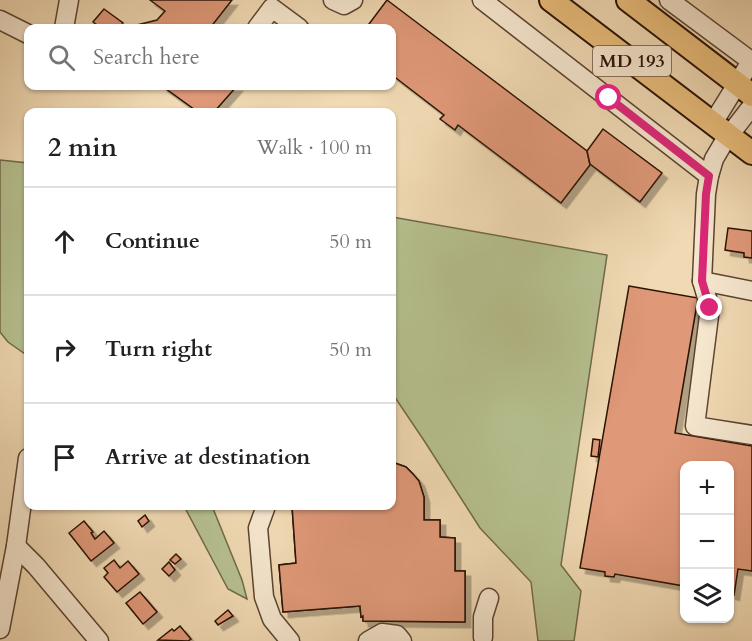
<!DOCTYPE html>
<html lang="en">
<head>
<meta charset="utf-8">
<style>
  body { margin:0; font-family:Cardo,serif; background:#f2f2f2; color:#202124 }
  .controls { position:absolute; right:18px; bottom:18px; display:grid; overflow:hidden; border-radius:12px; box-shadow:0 2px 4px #0004 }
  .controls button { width:54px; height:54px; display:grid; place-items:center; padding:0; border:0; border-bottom:2px solid #e0e0e0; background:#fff; color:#202124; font:30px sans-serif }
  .stop { position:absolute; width:18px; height:18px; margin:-14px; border:4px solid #db2777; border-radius:50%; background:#fff }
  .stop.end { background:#db2777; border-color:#fff; box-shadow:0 2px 6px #0008 }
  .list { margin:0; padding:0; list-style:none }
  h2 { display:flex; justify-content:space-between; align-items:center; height:78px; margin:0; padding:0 24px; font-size:26px }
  h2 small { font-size:20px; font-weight:400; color:#757577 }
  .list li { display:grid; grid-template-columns:39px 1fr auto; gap:18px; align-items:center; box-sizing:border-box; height:108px; padding:0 24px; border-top:2px solid #e0e0e0 }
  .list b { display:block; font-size:22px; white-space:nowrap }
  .list em { font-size:20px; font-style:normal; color:#757577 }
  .icon { flex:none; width:33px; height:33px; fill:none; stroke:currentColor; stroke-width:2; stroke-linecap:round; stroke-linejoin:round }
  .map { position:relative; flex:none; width:752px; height:641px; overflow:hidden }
  .search { position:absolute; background:#fff; box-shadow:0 2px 4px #0004; left:24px; top:24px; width:372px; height:66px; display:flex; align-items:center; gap:15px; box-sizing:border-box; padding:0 21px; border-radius:12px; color:#757577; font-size:22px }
  .panel { position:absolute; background:#fff; box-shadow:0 2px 4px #0004; left:24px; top:108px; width:372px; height:402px; border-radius:12px }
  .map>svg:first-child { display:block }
</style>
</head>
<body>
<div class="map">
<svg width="752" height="641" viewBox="0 0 752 641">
  <defs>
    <filter id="shadow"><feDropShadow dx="5.5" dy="5.5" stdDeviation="0" flood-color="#0004"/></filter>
  </defs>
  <rect width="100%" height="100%" fill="#f0d9b3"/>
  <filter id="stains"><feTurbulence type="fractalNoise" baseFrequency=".00333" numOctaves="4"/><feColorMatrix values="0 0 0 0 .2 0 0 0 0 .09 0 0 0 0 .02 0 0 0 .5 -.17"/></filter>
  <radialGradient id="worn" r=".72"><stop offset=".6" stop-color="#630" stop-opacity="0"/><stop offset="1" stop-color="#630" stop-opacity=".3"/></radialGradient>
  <g fill="#b6c08f" stroke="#70694a" stroke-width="1.5">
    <path d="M0 160 28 163V356L8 342 0 332Z"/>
    <path d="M392 217 607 255 561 565 581 591 574 641H538L531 582 480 528 425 442 392 393Z"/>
    <path d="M184 506H212L242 580 247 599 228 589Z"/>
  </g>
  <g fill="#df9878" stroke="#2a1206" stroke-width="1.5" filter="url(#shadow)">
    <path d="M150 0H232L210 28H128L129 27 157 20 165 11Z"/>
    <path d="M387 0 587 151 590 165 561 203 458 125 455 130 440 119 444 115 392 75V28H366Z"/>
    <path d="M104 9 123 23 119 28H101L93 22Z"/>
    <path d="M162 86H237L214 112H198Z"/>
    <path d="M603 129 662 173 640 202 590 164 587 151Z"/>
    <path d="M728 228 752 231V258L744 257V253L725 250Z"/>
    <path d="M629 286 698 298 675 433 752 446V571L738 569 734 595 730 594V466H684V586L615 574 614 577 605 576V572L580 568Z"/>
    <path d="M593 439 600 440 598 457 591 456Z"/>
    <path d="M392 462 406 467 413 474 419 481 424 497V520H440V537L455 538V571H465V622L363 621V616L361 617 360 606 283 612 279 565 296 563 292 506H354L357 542H364L365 506H392Z"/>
    <path d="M392 462 406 467 413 474 419 481 424 497V520H440V537L455 538V571H465V622L363 621V616L361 617 360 606 283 612 279 565 296 563 292 506H392Z"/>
    <path d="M145 515 149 521 142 527 138 521Z"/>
    <path d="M84 521 93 532 91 533 95 539 104 531 114 543 91 561 69 533Z"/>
    <path d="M176 554 181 559 175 564 170 560Z"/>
    <path d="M114 560 120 568 128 561 139 574 117 592 104 577 108 573 104 568Z"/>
    <path d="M169 562 175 570 169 576 162 569Z"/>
    <path d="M140 592 157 612 143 624 126 603Z"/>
    <path d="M228 610 233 616 218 625 215 621Z"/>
    <path d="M180 626 191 639 188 641 158 640 172 629 174 631Z"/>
  </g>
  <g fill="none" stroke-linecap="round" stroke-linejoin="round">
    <defs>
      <g id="minor">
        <path d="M333 0 344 5 353 0"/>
        <path d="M482 0 709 176"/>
        <path d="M669 0 751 61"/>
        <path d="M0 20 28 34"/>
        <path d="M64 28 69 0"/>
        <path d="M257 28 272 8 299 28"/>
        <path d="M752 106 724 142 714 159 709 176 706 194 702 281 710 308 695 426 752 435"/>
        <path d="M713 123 752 60"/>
        <path d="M702 281 752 291"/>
        <path d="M266 506 258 528 264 597 272 619 290 641"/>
        <path d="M16 546 36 566 99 641"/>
        <path d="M0 629 16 546 28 458"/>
        <path d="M483 637V617L489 598"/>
        <path d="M368 641 382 633 397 635 402 641"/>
      </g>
      <g id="major">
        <path d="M551 0 752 153"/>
        <path d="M628 0 752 95"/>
      </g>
    </defs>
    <use href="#minor" stroke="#5c4431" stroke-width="21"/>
    <use href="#major" stroke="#2a1206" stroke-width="26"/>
    <use href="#minor" stroke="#f5e6ce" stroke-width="18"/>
    <use href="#major" stroke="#e8bc7a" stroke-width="22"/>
  </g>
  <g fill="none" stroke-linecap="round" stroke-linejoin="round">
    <path stroke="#db2777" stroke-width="8" d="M609 98 709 176 706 194 702 281 710 308"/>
  </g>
  <g text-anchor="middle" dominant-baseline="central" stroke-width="6" stroke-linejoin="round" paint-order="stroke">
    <rect fill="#f5e6ce" stroke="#675242" stroke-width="1.5" x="593" y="46" width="78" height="30" rx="4.5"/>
    <g font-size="18" font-weight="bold" fill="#2a1206">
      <text x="632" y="61">MD 193</text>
    </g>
  </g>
  <rect width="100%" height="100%" filter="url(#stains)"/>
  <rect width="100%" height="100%" fill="url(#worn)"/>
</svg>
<div class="controls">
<button>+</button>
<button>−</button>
<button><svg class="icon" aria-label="layers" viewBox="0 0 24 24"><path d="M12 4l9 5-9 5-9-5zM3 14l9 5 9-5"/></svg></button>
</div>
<div class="stop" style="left:609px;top:98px"></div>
<div class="stop end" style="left:710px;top:308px"></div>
<div class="search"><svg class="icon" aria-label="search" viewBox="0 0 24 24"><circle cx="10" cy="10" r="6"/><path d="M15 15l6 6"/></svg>Search here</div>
<section class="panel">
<h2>2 min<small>Walk · 100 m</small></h2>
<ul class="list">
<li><svg class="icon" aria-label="ahead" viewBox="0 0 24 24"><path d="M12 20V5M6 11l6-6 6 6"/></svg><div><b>Continue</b></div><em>50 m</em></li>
<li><svg class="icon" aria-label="right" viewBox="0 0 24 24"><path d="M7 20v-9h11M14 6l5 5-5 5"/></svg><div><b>Turn right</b></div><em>50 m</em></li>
<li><svg class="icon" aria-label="arrive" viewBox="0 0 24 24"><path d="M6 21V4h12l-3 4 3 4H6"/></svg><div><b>Arrive at destination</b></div></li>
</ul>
</section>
</div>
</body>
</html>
